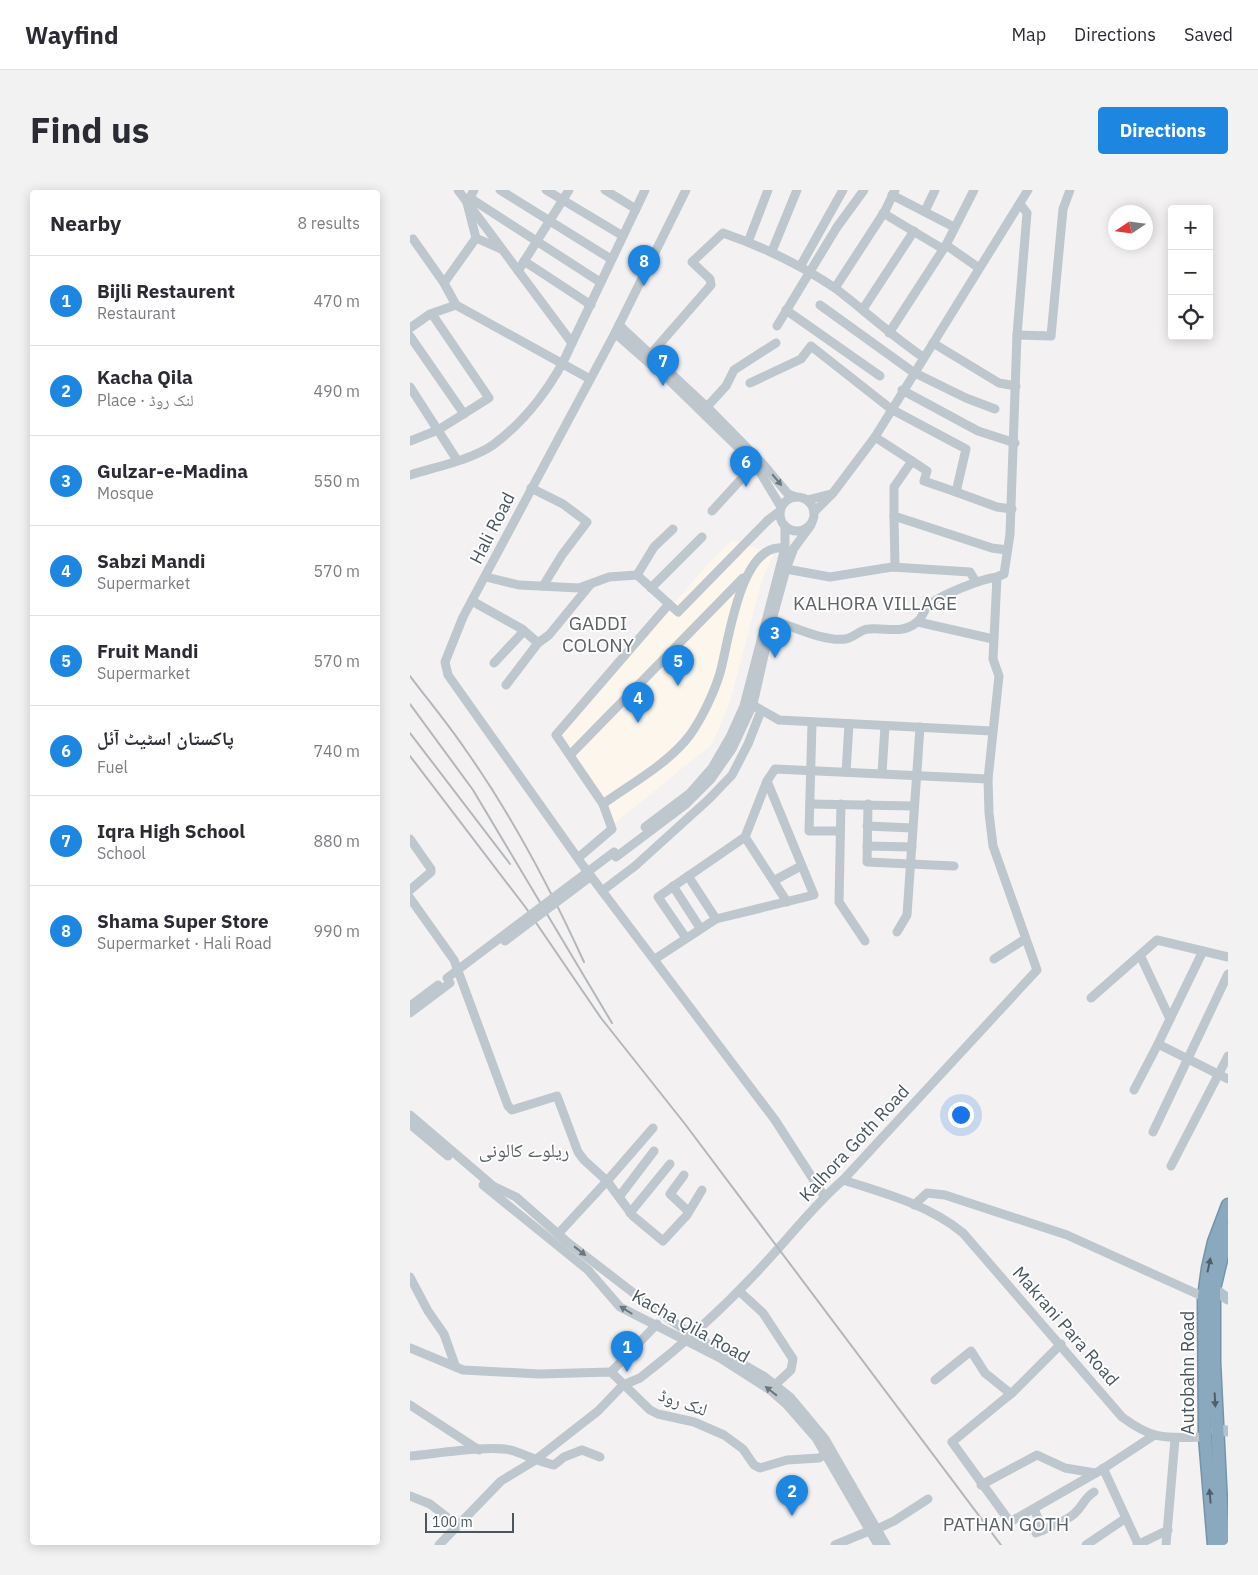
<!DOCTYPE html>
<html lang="en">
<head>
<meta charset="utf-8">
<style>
  body { margin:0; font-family:"IBM Plex Sans","Noto Naskh Arabic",sans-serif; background:#f2f2f3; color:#2b2b33 }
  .controls { position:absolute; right:15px; top:15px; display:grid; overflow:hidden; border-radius:5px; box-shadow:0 2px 12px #0003 }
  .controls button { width:45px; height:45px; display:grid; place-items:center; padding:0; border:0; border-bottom:1px solid #e1e1e2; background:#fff; color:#2b2b33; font:25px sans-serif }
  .compass { position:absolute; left:698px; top:15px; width:45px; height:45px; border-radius:50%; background:#fff; box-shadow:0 2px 12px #0003; rotate:257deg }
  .scale { position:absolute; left:15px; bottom:12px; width:89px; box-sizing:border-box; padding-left:5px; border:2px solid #49565e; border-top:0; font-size:14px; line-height:18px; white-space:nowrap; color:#49565e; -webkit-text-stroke:4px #fff; paint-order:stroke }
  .you { position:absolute; left:550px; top:924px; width:18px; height:18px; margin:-12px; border:4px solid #fff; border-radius:50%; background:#1a73e8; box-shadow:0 0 0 8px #1a73e833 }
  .badge { display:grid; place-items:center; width:32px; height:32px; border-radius:50%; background:#1d86e1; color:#fff; font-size:16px; font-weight:700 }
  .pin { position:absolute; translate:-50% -41px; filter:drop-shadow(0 1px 2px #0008) }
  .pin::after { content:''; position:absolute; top:26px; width:18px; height:15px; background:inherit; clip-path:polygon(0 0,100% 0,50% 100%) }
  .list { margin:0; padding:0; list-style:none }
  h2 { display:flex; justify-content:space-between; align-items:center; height:65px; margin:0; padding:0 20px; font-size:21px }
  h2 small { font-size:16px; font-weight:400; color:#7c7c81 }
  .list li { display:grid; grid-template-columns:32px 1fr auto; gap:15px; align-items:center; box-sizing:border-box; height:90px; padding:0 20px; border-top:1px solid #e1e1e2 }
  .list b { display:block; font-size:19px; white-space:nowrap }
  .list p { margin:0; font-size:16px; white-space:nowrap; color:#7c7c81 }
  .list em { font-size:16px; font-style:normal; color:#7c7c81 }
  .icon { flex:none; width:28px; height:28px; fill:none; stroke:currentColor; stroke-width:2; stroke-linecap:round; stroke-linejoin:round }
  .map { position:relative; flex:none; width:818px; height:1355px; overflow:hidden; border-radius:5px }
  header { display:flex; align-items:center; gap:30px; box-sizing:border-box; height:70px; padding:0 25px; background:#fff; border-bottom:1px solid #e1e1e2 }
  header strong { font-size:24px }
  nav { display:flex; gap:28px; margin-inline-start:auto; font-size:18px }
  .intro { display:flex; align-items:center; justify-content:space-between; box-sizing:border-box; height:120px; padding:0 30px }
  h1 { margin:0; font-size:35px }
  .button { padding:12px 22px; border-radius:5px; background:#1d86e1; color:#fff; font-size:18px; font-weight:700 }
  main { display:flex; gap:30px; padding:0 30px }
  aside { flex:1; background:#fff; border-radius:5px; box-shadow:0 2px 12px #0003 }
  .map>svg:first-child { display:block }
</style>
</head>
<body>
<header>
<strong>Wayfind</strong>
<nav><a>Map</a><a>Directions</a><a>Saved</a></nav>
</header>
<div class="intro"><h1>Find us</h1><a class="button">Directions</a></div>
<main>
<aside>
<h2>Nearby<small>8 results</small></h2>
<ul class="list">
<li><span class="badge">1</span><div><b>Bijli Restaurent</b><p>Restaurant</p></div><em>470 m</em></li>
<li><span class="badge">2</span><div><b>Kacha Qila</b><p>Place · لنک روڈ</p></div><em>490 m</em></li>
<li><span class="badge">3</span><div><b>Gulzar-e-Madina</b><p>Mosque</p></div><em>550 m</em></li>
<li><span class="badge">4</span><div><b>Sabzi Mandi</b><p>Supermarket</p></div><em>570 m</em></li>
<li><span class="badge">5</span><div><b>Fruit Mandi</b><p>Supermarket</p></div><em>570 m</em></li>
<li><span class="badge">6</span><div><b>پاکستان اسٹیٹ آئل</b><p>Fuel</p></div><em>740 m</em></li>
<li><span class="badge">7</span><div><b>Iqra High School</b><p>School</p></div><em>880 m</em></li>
<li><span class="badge">8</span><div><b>Shama Super Store</b><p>Supermarket · Hali Road</p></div><em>990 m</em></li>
</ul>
</aside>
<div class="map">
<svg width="818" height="1355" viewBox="0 0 818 1355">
  <rect width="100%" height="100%" fill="#f3f1f1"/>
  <path fill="#fcf6ec" d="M322 350 364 364 352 390 320 512 302 554 204 634 148 536 233 450 296 376Z"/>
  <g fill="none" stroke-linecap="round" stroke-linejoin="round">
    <defs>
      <g id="highway">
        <path d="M804 1355 795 1247 794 1107 798 1078 804 1052 818 1015"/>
        <path d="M813 1355 804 1172V1099L818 1040"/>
      </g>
    </defs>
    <use href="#highway" stroke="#7594aa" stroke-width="15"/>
    <g stroke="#bdc7cd" stroke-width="9">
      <path d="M48 0 162 153 235 0"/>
      <path d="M90 0 201 69"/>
      <path d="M136 0 213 46"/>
      <path d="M195 0 226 19"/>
      <path d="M276 0 205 143 53 427 35 472 38 485 174 677 365 930 414 1006"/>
      <path d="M485 0 475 21 425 98C455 121 482 146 513 167"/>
      <path d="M482 5 544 37"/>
      <path d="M60 8 190 92"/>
      <path d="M515 21 525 0"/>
      <path d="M473 23 533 59"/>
      <path d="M66 48 91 59"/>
      <path d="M3 49 34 93 46 115 180 189"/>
      <path d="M338 52 358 0"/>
      <path d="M536 55 569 78"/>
      <path d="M362 61 387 0"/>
      <path d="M114 71 181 115"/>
      <path d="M391 75 433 0"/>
      <path d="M108 81 159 0"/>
      <path d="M34 93 66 48 57 13 64 0"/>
      <path d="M410 115 503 182 556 208 585 219"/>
      <path d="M453 119 504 41"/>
      <path d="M376 120 470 186"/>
      <path d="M209 135 297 217 352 273 378 304 386 307"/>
      <path d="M367 136 427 37 454 0"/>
      <path d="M0 138 20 124 46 115"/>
      <path d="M205 143 246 179"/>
      <path d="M479 143 536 55 564 0"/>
      <path d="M607 145 641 146 653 19 660 0"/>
      <path d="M0 146 54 224"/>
      <path d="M523 153 589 193 606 196"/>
      <path d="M240 165 301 95 300 89 282 72 313 43C354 57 389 74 425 98"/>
      <path d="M260 191 345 274 371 317"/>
      <path d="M340 193 391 169 401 156 481 219 556 259 546 302 587 317 602 319"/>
      <path d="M0 197 47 270"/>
      <path d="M492 200 568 241 605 253"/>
      <path d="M294 220 316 196 324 180 366 153"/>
      <path d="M465 247 502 271 484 297V326L582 358 597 360"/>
      <path d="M0 251 28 240 79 208 22 124"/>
      <path d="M502 271 517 281 514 291 546 302"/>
      <path d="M0 285C25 277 61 270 83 255 117 230 146 191 162 153"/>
      <path d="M121 298 153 314 177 332 152 365 133 396"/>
      <circle cx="387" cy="324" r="17"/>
      <path d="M397 310 421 304"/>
      <path d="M302 321 345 274"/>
      <path d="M404 322 423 303 465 247 618 0"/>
      <path d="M484 326 485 377"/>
      <path d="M376 379 420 387 482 377 560 382 566 392"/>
      <path d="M227 385 244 357 263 339"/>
      <path d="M76 387 109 395 169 398 199 387 227 385 259 414 146 545 193 614 202 639 168 668"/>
      <path d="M587 387 594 384 600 344 607 145 617 23 610 14"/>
      <path d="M241 398 292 347"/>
      <path d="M62 411 112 439 128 453 139 445 180 395"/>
      <path d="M259 414 268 422 358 330 370 321"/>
      <path d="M508 432 583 449"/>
      <path d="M84 473 114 441"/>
      <path d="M96 495 128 453"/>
      <path d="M346 517 369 530 582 541"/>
      <path d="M402 533 399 641H430"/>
      <path d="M160 565 333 388"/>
      <path d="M436 582 439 534"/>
      <path d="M472 583 475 536"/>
      <path d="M193 614C222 593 258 574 280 545 292 528 304 503 310 483 319 451 330 351 375 358"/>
      <path d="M400 614 503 616"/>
      <path d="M431 614 429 712 455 751"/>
      <path d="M458 614 457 672 544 676"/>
      <path d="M457 636 502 638"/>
      <path d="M235 637 280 603 302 578 320 547 334 516 375 358V336"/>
      <path d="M335 647 377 712"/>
      <path d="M0 649 21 679V682L0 700"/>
      <path d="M457 656 502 657"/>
      <path d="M206 667 275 615 301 589 322 559 343 514 362 430 376 379 384 358 401 335"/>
      <path d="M278 686 306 729"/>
      <path d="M365 690 391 676"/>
      <path d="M263 696 290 738"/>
      <path d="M192 701 225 676 299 609 322 585 338 554 351 521"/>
      <path d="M0 708 44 770 98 916 102 920 147 906 168 962 174 970 197 991 243 938"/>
      <path d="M487 742 497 725 510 537"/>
      <path d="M276 748 248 707 335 647 357 591 365 579 578 589"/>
      <path d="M730 765 760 829 748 854 818 889"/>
      <path d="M245 769 306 729 404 705 357 591"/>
      <path d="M584 769 615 749"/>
      <path d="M681 808 747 750 818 767"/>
      <path d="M0 816 28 795"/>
      <path d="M0 823 40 793"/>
      <path d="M760 829 793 761"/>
      <path d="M724 900 748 854"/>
      <path d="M0 925 83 996 106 1007 156 1051 243 1118 281 1144 355 1187 380 1207 415 1249 476 1355"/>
      <path d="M0 934 38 966"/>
      <path d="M743 942 818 784"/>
      <path d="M761 976 818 866"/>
      <path d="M274 985 260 1004 277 1020"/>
      <path d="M433 990C474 1003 519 1015 553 1043L712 1227C744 1251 757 1248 795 1247"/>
      <path d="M73 995 178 1080 210 1117 310 1168 360 1200 377 1215 406 1248 468 1355"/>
      <path d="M209 1007 244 961"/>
      <path d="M504 1015 517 1003 535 1005 657 1045 794 1107"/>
      <path d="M220 1023 260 974"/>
      <path d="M148 1044 197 991 223 1026 253 1051 277 1025 292 1000"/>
      <path d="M0 1087 18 1121 34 1144 45 1175"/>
      <path d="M329 1101 353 1123 383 1169 381 1180 366 1194"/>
      <path d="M651 1154 603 1202 542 1252 600 1332 691 1280 743 1246"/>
      <path d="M0 1158 53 1180 129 1184 201 1182 240 1220 248 1224 284 1232 314 1245 333 1259 344 1275 350 1278 377 1270 409 1268 415 1264"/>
      <path d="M201 1182 247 1134"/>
      <path d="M525 1190 561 1161 575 1183 601 1204"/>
      <path d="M0 1215 69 1260"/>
      <path d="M0 1266C25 1264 83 1254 104 1261 118 1266 130 1272 144 1275L154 1267 172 1260 190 1267"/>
      <path d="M693 1278 728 1354"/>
      <path d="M571 1295 627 1265 655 1278 685 1283"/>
      <path d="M0 1306 20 1314 47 1335"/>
      <path d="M624 1319 633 1340"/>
      <path d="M467 1339 484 1331 518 1309"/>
      <path d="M626 1343C639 1337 656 1332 665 1323 673 1316 674 1308 684 1302"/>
      <path d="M29 1355 91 1291 124 1271 188 1221 213 1195 230 1188C275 1153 318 1114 357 1071 382 1044 405 1014 433 990L627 780 583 656 579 623 578 589 589 486 583 469 587 387C571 389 533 404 520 414 514 418 513 428 507 432 492 445 475 437 459 439 450 439 444 448 435 449 414 452 382 436 362 430"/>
      <path d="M425 1355 459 1341"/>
      <path d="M676 1355 716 1328"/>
      <path d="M727 1355 758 1340"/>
      <path d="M756 1355 765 1249"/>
    </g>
    <g stroke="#b1c3cf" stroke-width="11">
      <path d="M804 1099 818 1109"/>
      <path d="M806 1240 818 1241"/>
    </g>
    <use href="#highway" stroke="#8aa9be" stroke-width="12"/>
    <g stroke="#b3b7bb" stroke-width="2">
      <path d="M0 486C18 510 38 534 55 559 99 621 142 702 174 772"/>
      <path d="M0 514 63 600 202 833"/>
      <path d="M0 543 100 674"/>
      <path d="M0 566 116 718 191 828 275 934 591 1355"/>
    </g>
    <g stroke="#bdc7cd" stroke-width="9">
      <path d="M95 751 180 687"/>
      <path d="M37 788 204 662"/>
    </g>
  </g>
  <defs><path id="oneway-solid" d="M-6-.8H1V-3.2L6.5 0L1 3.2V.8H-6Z" transform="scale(1.25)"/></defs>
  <g fill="#6c787f">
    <use href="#oneway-solid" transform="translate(367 290) rotate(50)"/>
    <use href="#oneway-solid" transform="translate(170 1061) rotate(38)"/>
    <use href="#oneway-solid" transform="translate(216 1120) rotate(-148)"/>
    <use href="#oneway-solid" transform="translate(361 1201) rotate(-142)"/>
  </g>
  <g fill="#505e68">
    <use href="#oneway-solid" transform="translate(799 1075) rotate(-78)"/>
    <use href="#oneway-solid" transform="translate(805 1210) rotate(87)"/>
    <use href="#oneway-solid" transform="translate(800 1306) rotate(-95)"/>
  </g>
  <g text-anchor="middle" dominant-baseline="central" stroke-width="4" stroke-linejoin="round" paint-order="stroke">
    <g font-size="18" fill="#49565e" stroke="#fff">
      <text transform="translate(82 338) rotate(-63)">Hali Road</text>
      <text transform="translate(444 953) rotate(-47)">Kalhora Goth Road</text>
      <text transform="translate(281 1136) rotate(29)">Kacha Qila Road</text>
      <text transform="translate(656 1136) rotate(49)">Makrani Para Road</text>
      <text transform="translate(777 1183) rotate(-90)">Autobahn Road</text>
      <text transform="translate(273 1212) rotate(19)">لنک روڈ</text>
    </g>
    <g font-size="19" fill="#5d6266" stroke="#fff">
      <text x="465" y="413">KALHORA VILLAGE</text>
      <text x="188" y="433">GADDI<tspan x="188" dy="22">COLONY</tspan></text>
      <text x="114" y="960">ریلوے کالونی</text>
      <text x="596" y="1334">PATHAN GOTH</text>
    </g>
  </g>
</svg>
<div class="controls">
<button>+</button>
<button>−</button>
<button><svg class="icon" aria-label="locate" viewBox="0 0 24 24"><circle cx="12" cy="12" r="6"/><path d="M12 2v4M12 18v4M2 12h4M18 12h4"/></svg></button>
</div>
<svg class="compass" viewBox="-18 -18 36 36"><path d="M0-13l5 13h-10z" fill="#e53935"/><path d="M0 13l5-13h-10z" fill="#7c7c81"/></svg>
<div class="scale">100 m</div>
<div class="you"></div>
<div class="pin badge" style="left:217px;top:1182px">1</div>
<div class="pin badge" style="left:382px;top:1326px">2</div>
<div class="pin badge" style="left:365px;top:468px">3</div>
<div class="pin badge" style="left:228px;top:533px">4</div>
<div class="pin badge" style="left:268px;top:496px">5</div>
<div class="pin badge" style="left:336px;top:297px">6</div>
<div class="pin badge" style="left:253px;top:196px">7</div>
<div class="pin badge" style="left:234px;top:96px">8</div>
</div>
</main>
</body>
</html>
